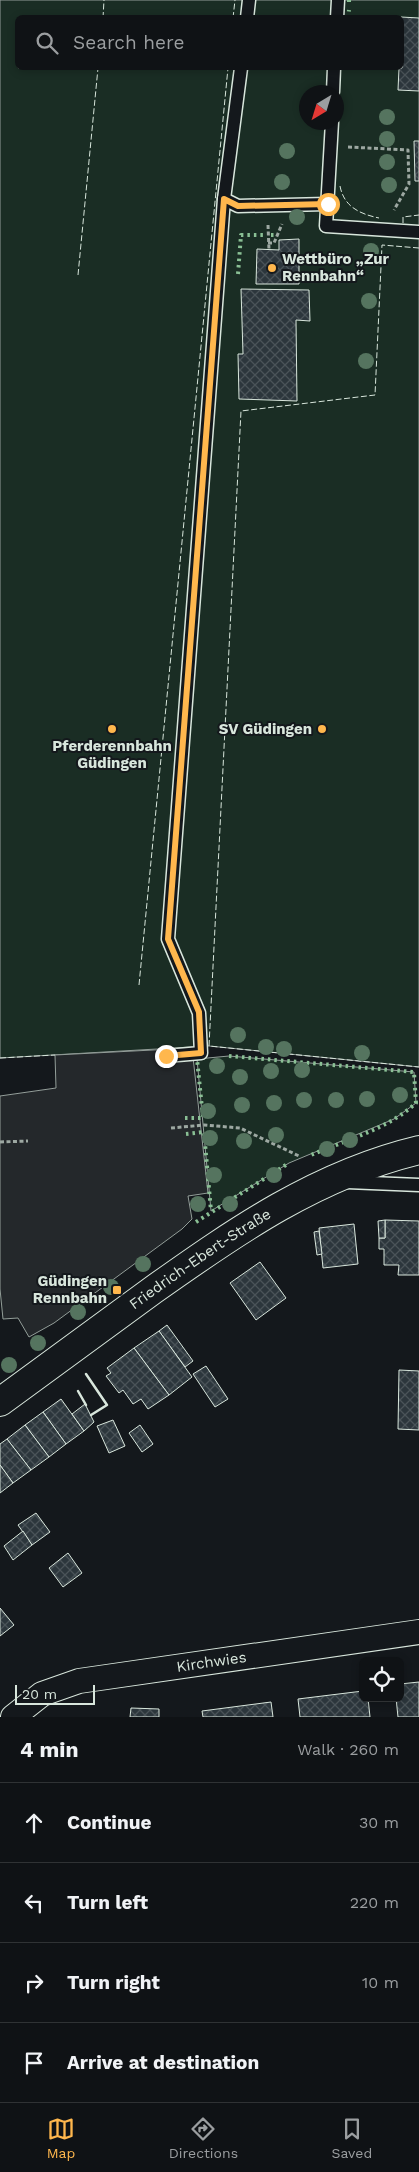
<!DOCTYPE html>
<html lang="en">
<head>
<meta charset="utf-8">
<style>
  body { margin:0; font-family:"Work Sans",sans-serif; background:#181b1e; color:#f1f3f6 }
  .controls { position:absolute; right:15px; bottom:15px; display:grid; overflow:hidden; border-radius:8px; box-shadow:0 2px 8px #0003 }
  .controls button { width:45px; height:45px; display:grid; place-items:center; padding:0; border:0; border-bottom:1px solid #2f3234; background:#0f1215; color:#f1f3f6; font:25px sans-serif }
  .compass { position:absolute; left:299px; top:85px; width:45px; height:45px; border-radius:50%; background:#0f1215; box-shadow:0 2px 8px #0003; rotate:218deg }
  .scale { position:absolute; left:15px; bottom:12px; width:80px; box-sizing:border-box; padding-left:5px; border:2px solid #d8e6dc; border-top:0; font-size:14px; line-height:18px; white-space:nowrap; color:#d8e6dc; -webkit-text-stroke:4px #14181c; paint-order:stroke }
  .stop { position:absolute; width:15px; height:15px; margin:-11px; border:4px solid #ffb74d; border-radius:50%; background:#fff }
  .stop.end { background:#ffb74d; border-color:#fff; box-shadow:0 1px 5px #0008 }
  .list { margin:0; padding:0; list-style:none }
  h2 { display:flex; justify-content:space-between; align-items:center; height:65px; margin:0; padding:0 20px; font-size:21px }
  h2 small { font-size:16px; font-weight:400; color:#9b9ea0 }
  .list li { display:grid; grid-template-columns:32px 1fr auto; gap:15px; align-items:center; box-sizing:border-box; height:80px; padding:0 20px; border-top:1px solid #2f3234 }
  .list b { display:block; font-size:19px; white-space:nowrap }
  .list em { font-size:16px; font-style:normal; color:#9b9ea0 }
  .icon { flex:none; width:28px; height:28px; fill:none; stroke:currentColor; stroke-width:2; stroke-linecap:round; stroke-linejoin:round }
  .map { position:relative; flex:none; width:419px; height:1717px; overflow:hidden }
  .search { position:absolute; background:#0f1215; box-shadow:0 2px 8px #0003; left:15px; right:15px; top:15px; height:55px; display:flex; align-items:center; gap:12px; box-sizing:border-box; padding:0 18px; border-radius:8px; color:#9b9ea0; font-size:19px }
  .sheet { height:385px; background:#0f1215 }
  nav { display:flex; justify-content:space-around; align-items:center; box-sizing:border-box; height:70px; border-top:1px solid #2f3234; background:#0f1215; font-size:14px; color:#9b9ea0 }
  nav a { display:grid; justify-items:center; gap:2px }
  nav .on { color:#ffb74d }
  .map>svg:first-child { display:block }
</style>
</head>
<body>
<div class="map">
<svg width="419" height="1717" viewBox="0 0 419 1717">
  <defs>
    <pattern id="building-cross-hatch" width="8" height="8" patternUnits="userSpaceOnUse" patternTransform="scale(1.25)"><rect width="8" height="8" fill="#2c363c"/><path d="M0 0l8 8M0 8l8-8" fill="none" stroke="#4a5358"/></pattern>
  </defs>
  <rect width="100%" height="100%" fill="#14181c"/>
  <g fill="#1a2d24" stroke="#939e99" fill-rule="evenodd">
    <path d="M0 0H419V1067L209 1046 0 1058ZM18 18H402V68H18ZM306 92H336V122H306Z"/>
    <path d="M229 1056 414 1072 416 1103 394 1119 289 1163 211 1211 197 1059Z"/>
  </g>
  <path fill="#24282b" stroke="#939e99" d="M192 1048 208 1193 188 1196 192 1219 182 1229 54 1323 29 1337 18 1318 3 1319 0 1289V1096L56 1088 55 1055Z"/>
  <g fill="url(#building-cross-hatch)" stroke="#d8e6dc">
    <path d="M401 17 419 18V91L398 90 399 68H402Z"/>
    <path d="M414 141H419V181H415Z"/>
    <path d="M299 239V284H256L257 249 279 250V240Z"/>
    <path d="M241 289 309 290 310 321 296 320 297 401 239 399 238 354H243Z"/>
    <path d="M385 1220 419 1221V1275H398L399 1265H384V1249H379V1238H385Z"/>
    <path d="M385 1220V1238H379L378 1221Z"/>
    <path d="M354 1224 358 1264 323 1268 319 1228Z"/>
    <path d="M319 1231 322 1254 317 1255 314 1232Z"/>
    <path d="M260 1262 286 1298 256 1320 230 1283Z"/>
    <path d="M167 1325 193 1361 185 1367 159 1331Z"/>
    <path d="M159 1331 192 1377 169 1395 134 1348Z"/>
    <path d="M134 1348 169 1395 148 1409 141 1399 133 1404 123 1390 119 1393 106 1376 111 1373 107 1368Z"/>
    <path d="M206 1366 228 1399 215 1407 193 1374Z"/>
    <path d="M399 1370 419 1371V1430L398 1429Z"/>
    <path d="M61 1399 84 1431 66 1444 43 1412Z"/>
    <path d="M85 1404 94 1422 84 1431 72 1414Z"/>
    <path d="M43 1412 66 1444 49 1457 25 1425Z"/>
    <path d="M113 1420 125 1446 109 1453 97 1426Z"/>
    <path d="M25 1425 49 1457 31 1470 7 1439Z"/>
    <path d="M140 1425 153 1444 142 1452 129 1433Z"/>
    <path d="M7 1439 31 1470 13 1483 0 1465V1444Z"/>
    <path d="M0 1465 13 1483 0 1493Z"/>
    <path d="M36 1513 50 1532 32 1545 18 1525Z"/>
    <path d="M23 1531 32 1545 13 1560 4 1546Z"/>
    <path d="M68 1553 82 1573 63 1587 49 1568Z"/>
    <path d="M0 1608 14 1625 0 1636Z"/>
    <path d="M419 1682V1717H398L396 1698H400V1684Z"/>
    <path d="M363 1691V1698H368L370 1717H300L298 1699Z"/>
    <path d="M271 1702 273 1717H203L202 1711Z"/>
    <path d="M131 1708 159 1709V1717H130Z"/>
  </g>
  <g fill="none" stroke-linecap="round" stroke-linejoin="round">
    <defs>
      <g id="service">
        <path d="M247 18 249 0"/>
        <path d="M337 18 338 0"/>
        <path d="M333 92 334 68"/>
        <path d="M332 122 326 226 419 232"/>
        <path d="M224 199 238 206 327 204"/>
        <path d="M166 1056 201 1053 199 1013 168 939 224 199 241 68"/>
        <path d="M347 1182 419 1185"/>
      </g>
      <g id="minor">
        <path id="s1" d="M13 1717 42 1694 79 1681 419 1632"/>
      </g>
      <g id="secondary">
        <path id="s2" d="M0 1402C51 1365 102 1327 153 1290 236 1231 318 1174 419 1150"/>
      </g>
    </defs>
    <use href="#service" stroke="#d8e6dc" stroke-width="15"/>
    <use href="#minor" stroke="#d8e6dc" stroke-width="26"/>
    <use href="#secondary" stroke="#d8e6dc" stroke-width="30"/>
    <g stroke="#9da8a2" stroke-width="3" stroke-dasharray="4 2.5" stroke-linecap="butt">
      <path d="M348 147 408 150 409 184 394 210"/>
      <path d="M268 225 269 250"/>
      <path d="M268 243H274L282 224"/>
      <path d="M171 1128 204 1125 240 1128 299 1156"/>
      <path d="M0 1142 28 1141"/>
    </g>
    <use href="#service" stroke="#14181c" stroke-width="12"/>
    <use href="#minor" stroke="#14181c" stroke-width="24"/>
    <use href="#secondary" stroke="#14181c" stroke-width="28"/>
    <g stroke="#8ac095" stroke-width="4" stroke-dasharray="2.5 4" stroke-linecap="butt">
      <path d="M349 2V0"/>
      <path d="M348 18 349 10"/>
      <path d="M271 235H274"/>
      <path d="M238 274 241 235H264"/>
      <path d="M229 1056 414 1072 416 1103C388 1129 346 1140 311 1155"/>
      <path d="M185 1118H203L197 1059"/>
      <path d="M186 1134 204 1132 211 1211"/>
      <path d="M196 1222 289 1163"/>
    </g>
    <g stroke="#d8e6dc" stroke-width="1" stroke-dasharray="6 2.5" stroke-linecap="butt">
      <path d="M103 18 104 0"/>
      <path d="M233 18 235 0"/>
      <path d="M340 186C344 207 360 214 379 218"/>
      <path d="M403 223V217L419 215"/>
      <path d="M419 248 382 245 375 395 241 411 209 1046 419 1067"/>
      <path d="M78 275 98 68"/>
      <path d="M139 985 228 68"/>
      <path d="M0 1058 55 1055"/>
    </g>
    <g stroke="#d8e6dc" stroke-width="2.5">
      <path d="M86 1374 107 1405 91 1415"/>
      <path d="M78 1391 86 1405"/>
    </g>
  </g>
  <g fill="#55745f">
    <circle cx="387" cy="117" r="8"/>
    <circle cx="387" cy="139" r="8"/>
    <circle cx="287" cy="151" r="8"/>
    <circle cx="387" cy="162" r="8"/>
    <circle cx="282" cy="182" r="8"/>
    <circle cx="389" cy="185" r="8"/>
    <circle cx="297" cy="217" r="8"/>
    <circle cx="371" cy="251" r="8"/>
    <circle cx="369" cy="301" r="8"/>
    <circle cx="366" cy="361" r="8"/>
    <circle cx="238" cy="1035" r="8"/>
    <circle cx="266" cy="1047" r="8"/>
    <circle cx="284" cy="1049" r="8"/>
    <circle cx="362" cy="1053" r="8"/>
    <circle cx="217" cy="1066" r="8"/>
    <circle cx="302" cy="1070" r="8"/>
    <circle cx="271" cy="1071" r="8"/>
    <circle cx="240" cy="1077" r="8"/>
    <circle cx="400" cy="1095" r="8"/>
    <circle cx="367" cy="1099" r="8"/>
    <circle cx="304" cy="1100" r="8"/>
    <circle cx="336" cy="1100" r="8"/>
    <circle cx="274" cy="1103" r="8"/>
    <circle cx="242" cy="1105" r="8"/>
    <circle cx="208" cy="1111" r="8"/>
    <circle cx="276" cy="1135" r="8"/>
    <circle cx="210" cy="1138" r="8"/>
    <circle cx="350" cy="1140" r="8"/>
    <circle cx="244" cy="1141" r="8"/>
    <circle cx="327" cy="1149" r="8"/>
    <circle cx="214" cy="1175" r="8"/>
    <circle cx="274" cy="1175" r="8"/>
    <circle cx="198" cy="1204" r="8"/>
    <circle cx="230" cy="1204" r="8"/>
    <circle cx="143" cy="1264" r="8"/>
    <circle cx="111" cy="1287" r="8"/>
    <circle cx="78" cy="1312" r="8"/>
    <circle cx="38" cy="1343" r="8"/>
    <circle cx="9" cy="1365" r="8"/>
  </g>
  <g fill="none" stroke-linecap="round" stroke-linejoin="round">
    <path stroke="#ffb74d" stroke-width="6" d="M166 1056 201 1053 199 1012 168 939 224 199 238 206 328 204"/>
  </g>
  <g fill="#ffb74d" stroke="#14181c" stroke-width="2">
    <circle cx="272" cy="268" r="5"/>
    <circle cx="112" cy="729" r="5"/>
    <circle cx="322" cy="729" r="5"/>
    <rect x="112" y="1285" width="10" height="10" rx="2.5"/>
  </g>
  <g text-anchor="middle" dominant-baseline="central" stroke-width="4" stroke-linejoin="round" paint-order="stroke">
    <g font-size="15" font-weight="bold" fill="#d8e6dc" stroke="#14181c" text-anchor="end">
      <text x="282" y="259" text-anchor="start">Wettbüro „Zur<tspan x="282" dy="17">Rennbahn“</tspan></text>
      <text x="312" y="729">SV Güdingen</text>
      <text x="112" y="746" text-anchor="middle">Pferderennbahn<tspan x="112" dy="17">Güdingen</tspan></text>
      <text x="107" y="1281">Güdingen<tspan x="107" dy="17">Rennbahn</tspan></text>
    </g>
    <g font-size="15" fill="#d8e6dc" stroke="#14181c">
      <text stroke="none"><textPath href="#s2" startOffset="246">Friedrich-Ebert-Straße</textPath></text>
      <text stroke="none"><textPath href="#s1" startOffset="210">Kirchwies</textPath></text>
    </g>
  </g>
</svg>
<div class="controls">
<button><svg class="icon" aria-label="locate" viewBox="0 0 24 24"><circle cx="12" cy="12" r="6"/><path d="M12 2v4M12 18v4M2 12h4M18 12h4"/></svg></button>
</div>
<svg class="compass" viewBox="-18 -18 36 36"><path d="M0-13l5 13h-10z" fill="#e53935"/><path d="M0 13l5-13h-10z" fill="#9b9ea0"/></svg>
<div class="scale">20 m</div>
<div class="stop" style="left:328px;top:204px"></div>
<div class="stop end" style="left:166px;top:1056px"></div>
<div class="search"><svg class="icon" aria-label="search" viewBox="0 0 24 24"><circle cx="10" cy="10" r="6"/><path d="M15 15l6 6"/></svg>Search here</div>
</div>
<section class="sheet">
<h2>4 min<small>Walk · 260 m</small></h2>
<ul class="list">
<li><svg class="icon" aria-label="ahead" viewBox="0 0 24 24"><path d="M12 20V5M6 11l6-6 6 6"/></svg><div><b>Continue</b></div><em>30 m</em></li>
<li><svg class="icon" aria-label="left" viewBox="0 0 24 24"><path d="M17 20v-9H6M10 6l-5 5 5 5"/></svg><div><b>Turn left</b></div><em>220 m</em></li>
<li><svg class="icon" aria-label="right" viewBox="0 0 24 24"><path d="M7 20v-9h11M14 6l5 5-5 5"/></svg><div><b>Turn right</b></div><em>10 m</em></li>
<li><svg class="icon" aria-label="arrive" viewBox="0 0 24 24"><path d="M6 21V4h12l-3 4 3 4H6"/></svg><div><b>Arrive at destination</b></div></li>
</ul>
</section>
<nav>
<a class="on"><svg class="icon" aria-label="map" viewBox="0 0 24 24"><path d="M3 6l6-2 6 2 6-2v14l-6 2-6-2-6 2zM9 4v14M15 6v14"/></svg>Map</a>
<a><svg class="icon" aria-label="directions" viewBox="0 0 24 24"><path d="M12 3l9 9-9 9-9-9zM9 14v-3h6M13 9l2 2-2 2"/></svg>Directions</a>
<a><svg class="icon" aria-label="saved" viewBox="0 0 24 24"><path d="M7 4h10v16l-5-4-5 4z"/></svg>Saved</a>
</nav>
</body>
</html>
